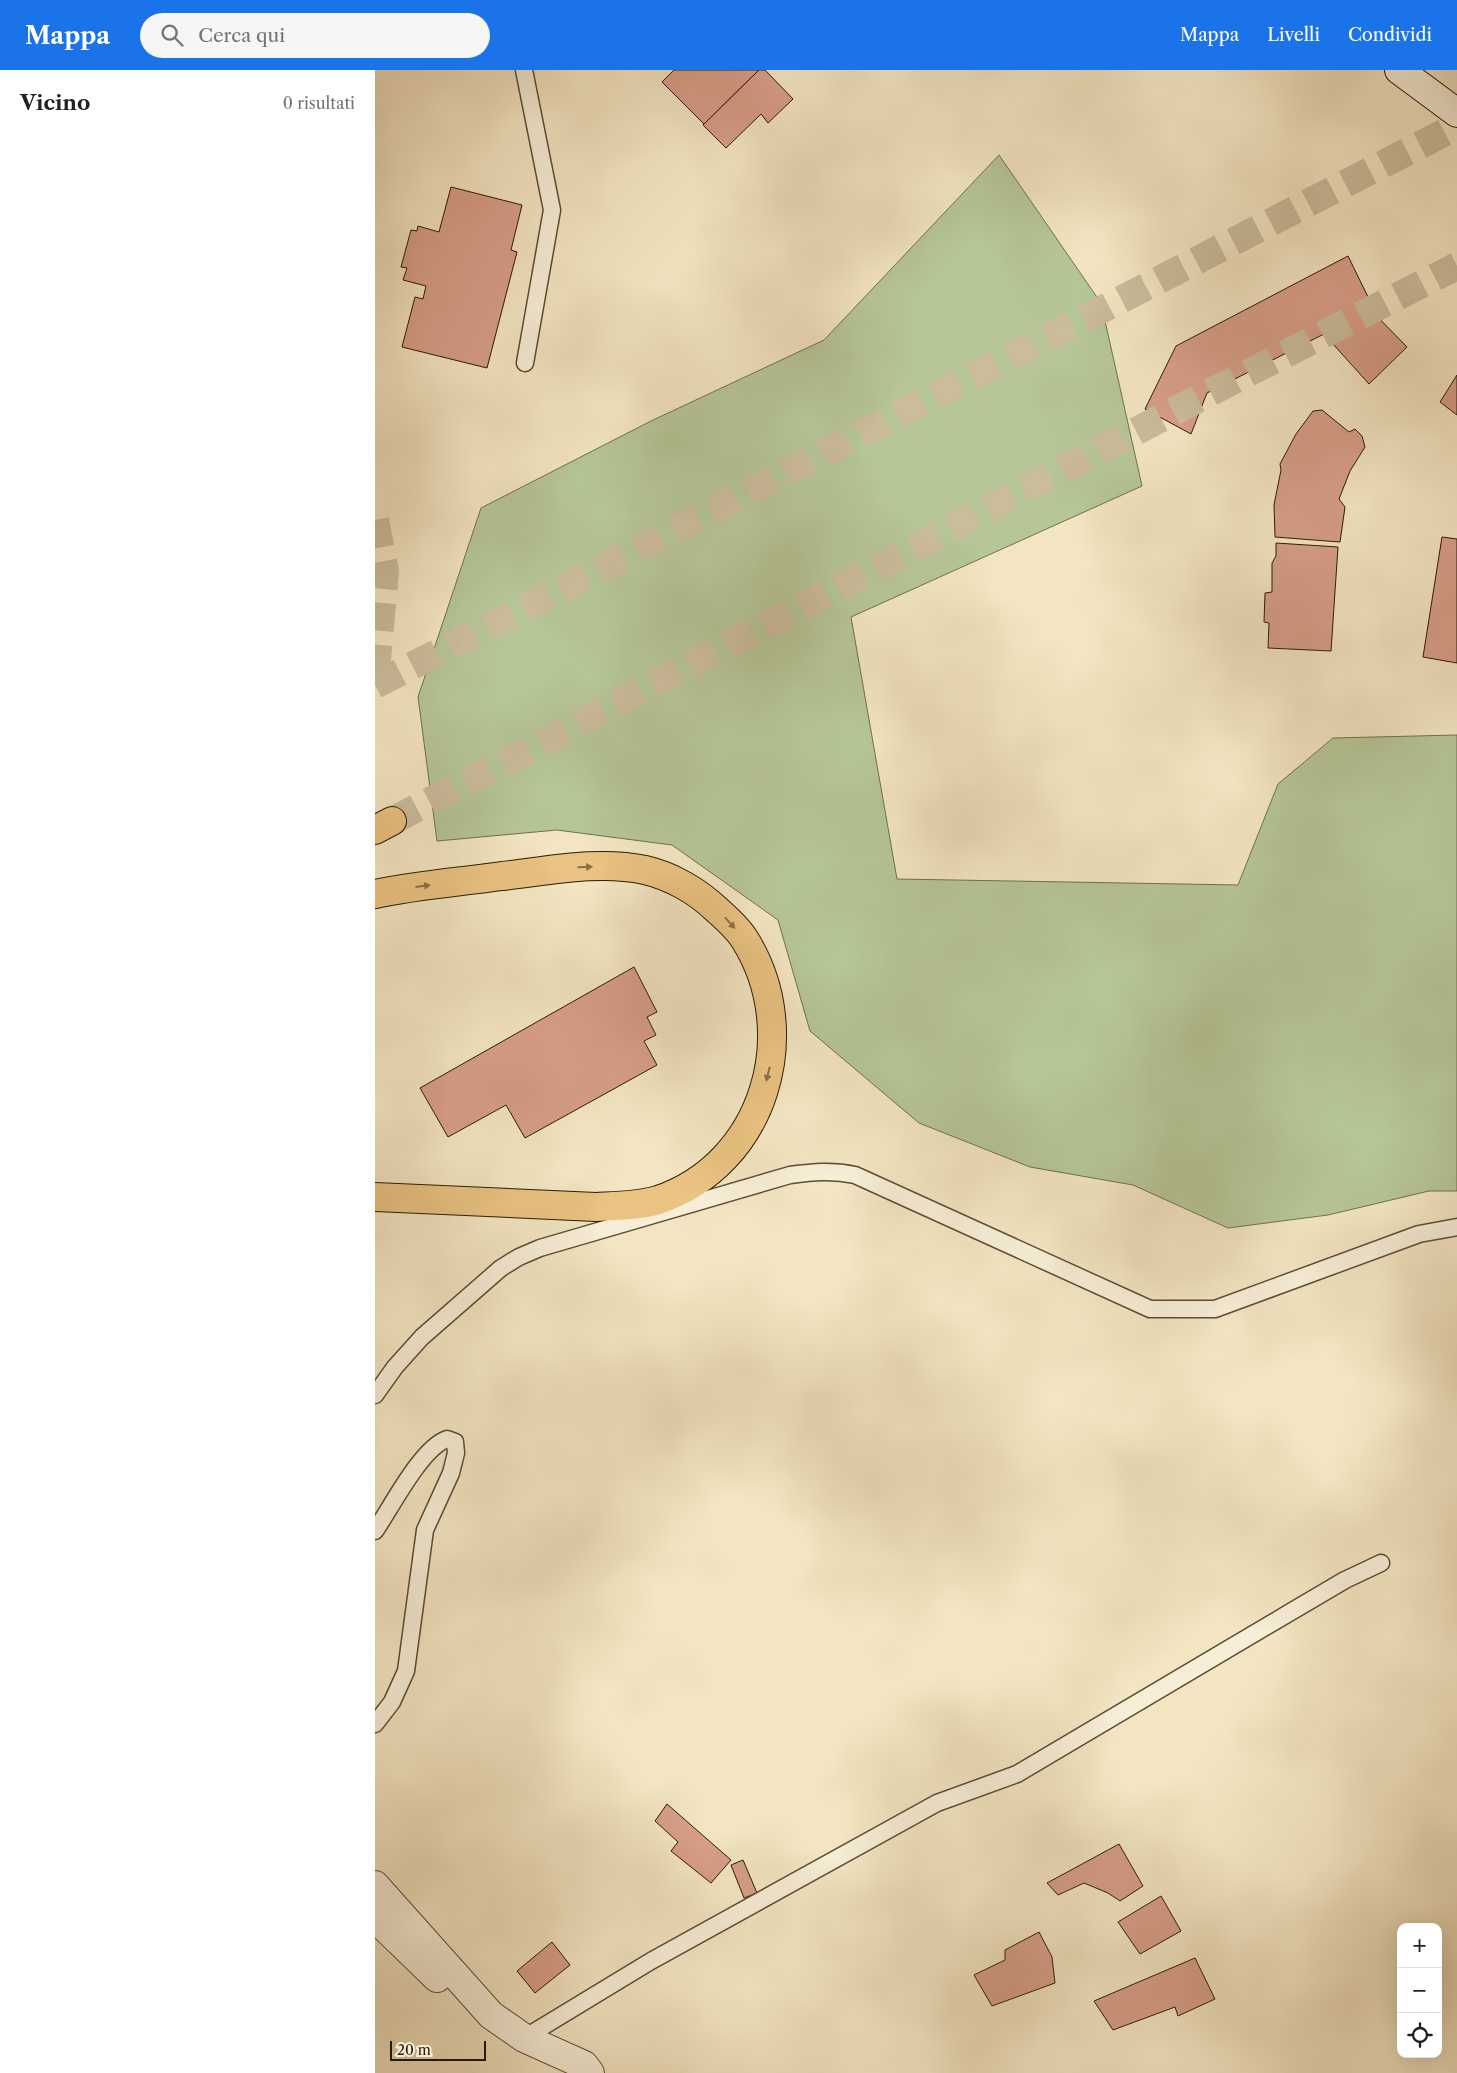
<!DOCTYPE html>
<html lang="it">
<head>
<meta charset="utf-8">
<style>
  body { margin:0; font-family:"Libre Caslon Text",serif; background:#f6f6f6; color:#202124 }
  .controls { position:absolute; right:15px; bottom:15px; display:grid; overflow:hidden; border-radius:10px; box-shadow:0 5px 20px #0002 }
  .controls button { width:45px; height:45px; display:grid; place-items:center; padding:0; border:0; border-bottom:1px solid #e0e0e0; background:#fff; color:#202124; font:25px sans-serif }
  .scale { position:absolute; left:15px; bottom:12px; width:96px; box-sizing:border-box; padding-left:5px; border:2px solid #291a05; border-top:0; font-size:14px; line-height:18px; white-space:nowrap; color:#291a05; -webkit-text-stroke:4px #f7eed7; paint-order:stroke }
  .list { margin:0; padding:0; list-style:none }
  h2 { display:flex; justify-content:space-between; align-items:center; height:65px; margin:0; padding:0 20px; font-size:21px }
  h2 small { font-size:16px; font-weight:400; color:#757577 }
  .icon { flex:none; width:28px; height:28px; fill:none; stroke:currentColor; stroke-width:2; stroke-linecap:round; stroke-linejoin:round }
  .map { position:relative; flex:none; width:1082px; height:2003px; overflow:hidden }
  header { display:flex; align-items:center; gap:30px; box-sizing:border-box; height:70px; padding:0 25px; background:#1a73e8; color:#fff }
  header strong { font-size:24px }
  nav { display:flex; gap:28px; margin-inline-start:auto; font-size:18px }
  .search { width:350px; height:45px; background:#f6f6f6; display:flex; align-items:center; gap:12px; box-sizing:border-box; padding:0 18px; border-radius:28px; color:#757577; font-size:19px }
  main { display:flex }
  aside { flex:1; background:#fff }
  .map>svg:first-child { display:block }
</style>
</head>
<body>
<header>
<strong>Mappa</strong>
<div class="search"><svg class="icon" aria-label="search" viewBox="0 0 24 24"><circle cx="10" cy="10" r="6"/><path d="M15 15l6 6"/></svg>Cerca qui</div>
<nav><a>Mappa</a><a>Livelli</a><a>Condividi</a></nav>
</header>
<main>
<aside>
<h2>Vicino<small>0 risultati</small></h2>
<ul class="list">
</ul>
</aside>
<div class="map">
<svg width="1082" height="2003" viewBox="0 0 1082 2003">
  <rect width="100%" height="100%" fill="#f3e5c2"/>
  <filter id="stains"><feTurbulence type="fractalNoise" baseFrequency=".004" numOctaves="4"/><feColorMatrix values="0 0 0 0 .2 0 0 0 0 .09 0 0 0 0 .02 0 0 0 .5 -.17"/></filter>
  <radialGradient id="worn" r=".72"><stop offset=".6" stop-color="#630" stop-opacity="0"/><stop offset="1" stop-color="#630" stop-opacity=".3"/></radialGradient>
  <path fill="#b6c697" stroke="#70704e" d="M624 85 726 233 767 416 476 547 522 809 863 815 903 714 958 668 1082 665V1121H1054L953 1145 853 1158 758 1115 655 1097 544 1053 435 961 403 850 297 775 182 760 62 771 43 627 106 438 276 351 449 270Z"/>
  <g fill="#d79e88" stroke="#291a05">
    <path d="M299 0H384L329 54 287 12Z"/>
    <path d="M384 0H390L418 29 393 53 386 44 351 78 328 55Z"/>
    <path d="M76 117 147 135 136 180 142 182 112 298 27 277 40 227 48 229 51 216 28 210 32 198 26 197 36 160 42 161 43 156 64 162Z"/>
    <path d="M973 186 994 229 988 232 1032 277 994 314 949 264 832 323 816 364 770 339 801 276Z"/>
    <path d="M1082 305V345L1065 332Z"/>
    <path d="M947 340 974 362 980 359 987 366 990 377 975 401 964 429 970 437 965 472 900 467 899 435 906 400 905 394 921 364 938 341Z"/>
    <path d="M1067 467 1082 469V593L1048 587Z"/>
    <path d="M901 473 963 477 956 581 893 578 894 553 889 552 890 523 897 522V493L901 486Z"/>
    <path d="M259 897 282 942 272 947 281 965 269 971 282 995 150 1068 131 1035 73 1067 45 1018Z"/>
    <path d="M292 1734 356 1790 336 1813 296 1781 303 1772 280 1751Z"/>
    <path d="M744 1774 768 1816 745 1831 733 1823 709 1813 683 1825 672 1813Z"/>
    <path d="M368 1790 382 1823 369 1828 356 1795Z"/>
    <path d="M786 1826 806 1861 765 1884 743 1852Z"/>
    <path d="M664 1862 677 1887 680 1913 617 1936 599 1905 630 1890V1880Z"/>
    <path d="M177 1872 195 1895 160 1923 142 1901Z"/>
    <path d="M820 1888 840 1929 803 1946 800 1937 738 1960 719 1931Z"/>
  </g>
  <g fill="none" stroke-linecap="round" stroke-linejoin="round">
    <g stroke="#cbbc9c" stroke-width="28" stroke-dasharray="28 14" stroke-linecap="butt">
      <path d="M0 450 10 501 0 611"/>
      <path d="M0 615 1082 56"/>
      <path d="M17 751 836 322 1082 196"/>
    </g>
    <defs>
      <g id="service">
        <path d="M149 0 177 140 150 293"/>
        <path d="M0 1325 20 1297 47 1267 126 1198 144 1187 165 1178 415 1105C438 1102 457 1100 480 1105L775 1239H840L1044 1164 1082 1157"/>
        <path d="M0 1461C16 1438 46 1378 72 1369L80 1372 81 1383 76 1403 50 1460 31 1601 17 1632 0 1654"/>
        <path d="M149 1968 276 1891 562 1733 642 1704 919 1540 970 1510 1006 1493"/>
      </g>
      <g id="minor">
        <path d="M0 1815 116 1945 149 1968 209 1995 215 2003"/>
        <path d="M0 1848 62 1908"/>
      </g>
      <path id="secondary" d="M1024 0 1082 43"/>
      <g id="motorway">
        <path d="M0 760 17 751"/>
        <path d="M0 824C42 815 85 812 127 806 173 801 224 790 270 800 296 806 322 821 341 839 351 848 363 858 370 870 428 963 390 1094 283 1130 263 1136 241 1136 221 1137L0 1127"/>
      </g>
    </defs>
    <use href="#service" stroke="#5c4d34" stroke-width="19"/>
    <use href="#minor" stroke="#5c4d34" stroke-width="30"/>
    <use href="#secondary" stroke="#291a05" stroke-width="30"/>
    <use href="#motorway" stroke="#291a05" stroke-width="30"/>
    <use href="#service" stroke="#f7eed7" stroke-width="16"/>
    <use href="#minor" stroke="#f7eed7" stroke-width="28"/>
    <use href="#secondary" stroke="#f7eed7" stroke-width="28"/>
    <use href="#motorway" stroke="#eac281" stroke-width="28"/>
  </g>
  <defs><path id="oneway-solid" d="M-6-.8H1V-3.2L6.5 0L1 3.2V.8H-6Z" transform="scale(1.25)"/></defs>
  <g fill="#8a6e43">
    <use href="#oneway-solid" transform="translate(210 797) rotate(-2)"/>
    <use href="#oneway-solid" transform="translate(48 816) rotate(-7)"/>
    <use href="#oneway-solid" transform="translate(355 853) rotate(48)"/>
    <use href="#oneway-solid" transform="translate(393 1004) rotate(104)"/>
  </g>
  <rect width="100%" height="100%" filter="url(#stains)"/>
  <rect width="100%" height="100%" fill="url(#worn)"/>
</svg>
<div class="controls">
<button>+</button>
<button>−</button>
<button><svg class="icon" aria-label="locate" viewBox="0 0 24 24"><circle cx="12" cy="12" r="6"/><path d="M12 2v4M12 18v4M2 12h4M18 12h4"/></svg></button>
</div>
<div class="scale">20 m</div>
</div>
</main>
</body>
</html>
